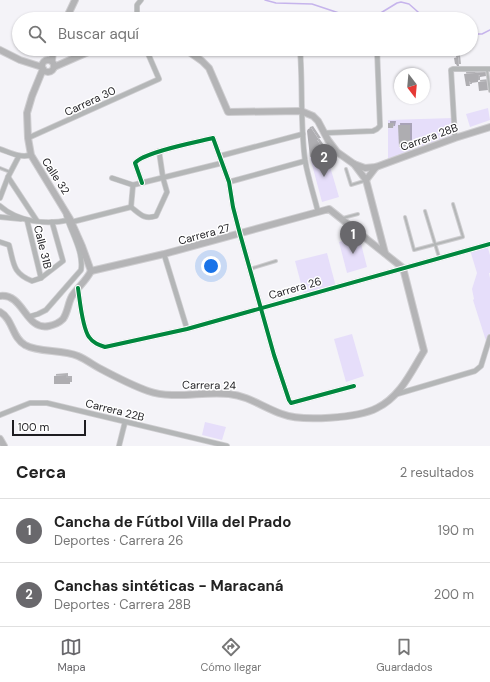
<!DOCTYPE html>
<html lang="es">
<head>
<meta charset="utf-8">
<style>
  body { margin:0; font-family:"DM Sans",sans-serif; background:#f6f6f6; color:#222 }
  .compass { position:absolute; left:394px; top:68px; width:36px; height:36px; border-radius:50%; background:#fff; box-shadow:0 1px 3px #0004; rotate:164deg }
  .scale { position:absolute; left:12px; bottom:10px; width:74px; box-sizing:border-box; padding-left:4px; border:2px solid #1e1d21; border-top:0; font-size:11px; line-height:14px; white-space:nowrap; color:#1e1d21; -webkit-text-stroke:3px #fff; paint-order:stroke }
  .you { position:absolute; left:211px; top:266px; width:14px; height:14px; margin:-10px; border:3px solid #fff; border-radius:50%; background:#1a73e8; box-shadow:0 0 0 6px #1a73e833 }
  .badge { display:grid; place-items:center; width:26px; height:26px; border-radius:50%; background:#69686c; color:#fff; font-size:13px; font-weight:700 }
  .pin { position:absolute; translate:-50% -33px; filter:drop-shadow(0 1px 2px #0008) }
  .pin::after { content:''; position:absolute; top:21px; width:14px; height:12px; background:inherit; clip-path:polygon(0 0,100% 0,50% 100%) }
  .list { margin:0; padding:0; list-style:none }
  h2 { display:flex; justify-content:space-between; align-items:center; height:52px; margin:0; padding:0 16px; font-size:17px }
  h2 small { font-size:13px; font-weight:400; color:#767676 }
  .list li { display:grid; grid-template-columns:26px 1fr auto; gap:12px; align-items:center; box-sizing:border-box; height:64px; padding:0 16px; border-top:1px solid #e0e0e0 }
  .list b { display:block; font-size:15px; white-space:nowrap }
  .list p { margin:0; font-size:13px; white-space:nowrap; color:#767676 }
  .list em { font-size:13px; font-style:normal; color:#767676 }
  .icon { flex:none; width:22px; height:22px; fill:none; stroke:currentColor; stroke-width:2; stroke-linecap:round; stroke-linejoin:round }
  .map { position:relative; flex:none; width:490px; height:446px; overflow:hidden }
  .search { position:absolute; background:#fff; box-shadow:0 1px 3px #0004; left:12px; right:12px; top:12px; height:44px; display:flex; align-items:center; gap:10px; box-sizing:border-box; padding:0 14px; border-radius:22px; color:#767676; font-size:15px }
  .sheet { height:180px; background:#fff }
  nav { display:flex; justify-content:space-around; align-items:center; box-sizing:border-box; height:56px; border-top:1px solid #e0e0e0; background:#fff; font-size:11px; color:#767676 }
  nav a { display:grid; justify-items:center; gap:2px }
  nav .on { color:#69686c }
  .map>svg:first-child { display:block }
</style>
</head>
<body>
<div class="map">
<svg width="490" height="446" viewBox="0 0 490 446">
  <defs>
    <filter id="shadow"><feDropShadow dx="2" dy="-2" stdDeviation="0" flood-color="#0004"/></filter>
  </defs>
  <rect width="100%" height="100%" fill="#f4f3f8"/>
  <g fill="#e6defa">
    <path d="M488 108 490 120 470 127 466 114Z"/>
    <path d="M454 118 455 138 388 163V120Z"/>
    <path d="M326 153 339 197 322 202 310 157Z"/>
    <path d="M359 236 367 267 347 273 339 242Z"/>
    <path d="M487 245 490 255V273H489L490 278V337L487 344 473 300 474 299 472 289 477 273 470 250Z"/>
    <path d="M327 253 336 287 304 295 295 261Z"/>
    <path d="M352 334 364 376 346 382 334 339Z"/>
    <path d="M205 422 226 427 222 440 202 435Z"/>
  </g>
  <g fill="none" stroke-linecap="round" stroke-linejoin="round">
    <g stroke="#c6b4ec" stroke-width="1.5">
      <path d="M265 0 276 3 312 4 351 17 372 16 379 14 397 3 401 2 409 4 426 19"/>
      <path d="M471 34H482L490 30"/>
    </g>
  </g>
  <g fill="#aeadb1" filter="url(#shadow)">
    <path d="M458 57 459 66H457L456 64H455L454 58Z"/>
    <path d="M487 72 486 76 480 77V75L478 76V82L487 81 488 90 479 91 478 82 471 83 469 81 470 86H466L464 74Z"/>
    <path d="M388 123H394L393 128H388Z"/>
    <path d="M398 125H410V146L399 147Z"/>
    <path d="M311 128 319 140H317L326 153 310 157 307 131 308 129Z"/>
    <path d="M66 375V378H70V384H54V376Z"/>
  </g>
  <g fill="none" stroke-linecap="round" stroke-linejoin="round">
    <defs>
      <g id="lane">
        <path d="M487 70 490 91"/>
        <path d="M0 168 10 172"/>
        <path d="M346 169 351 185 364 181"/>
        <path d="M425 211 439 257"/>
        <path d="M405 217 414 250 463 237 453 204"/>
        <path d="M343 218 358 214"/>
        <path d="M250 269 276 261"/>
      </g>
      <g id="street">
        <path d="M137 19V5L141 0"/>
        <path d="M300 49C303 86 300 123 305 160 308 178 314 195 318 212"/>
        <path d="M324 133 373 131 377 129 380 126 377 49"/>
        <path d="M28 138 159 79 146 49"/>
        <path d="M455 138 451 70 453 69H490"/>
        <path d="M0 149C11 153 20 158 31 155"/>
        <path d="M220 156 303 134"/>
        <path d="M8 177 37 221"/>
        <path d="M112 178 133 185 222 163"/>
        <path d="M229 182 305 161"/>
        <path d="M142 183 135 163C143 152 197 142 213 138L229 182 233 207 240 234 274 355 289 400 291 403 354 386"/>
        <path d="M0 198 8 177 19 156"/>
        <path d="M0 206C18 222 46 225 69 220"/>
        <path d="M131 207C140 214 144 220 156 216L167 192 163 178 159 151"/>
        <path d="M131 207 133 185"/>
        <path d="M0 217 21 219"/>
        <path d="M27 220 41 278"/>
        <path d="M72 222 131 207"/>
        <path d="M0 242 9 245C14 263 12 273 32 281L41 278 63 261 52 222"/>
        <path d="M164 254 187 329"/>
        <path d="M78 288C80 301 82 327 89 337 93 343 99 345 105 347L187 329 490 244"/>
        <path d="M28 317 38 314 46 310 81 270C84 252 71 232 66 215"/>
        <path d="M397 394 475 371 481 366 490 337"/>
        <path d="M0 415 30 403H47L227 446"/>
        <path d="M119 446 125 422"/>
      </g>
      <g id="secondary">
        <path d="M66 19 75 0"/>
        <path d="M185 49 202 61 209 68 228 112 301 111 313 116 318 121 328 140 337 152 354 164 366 180 385 253"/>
        <path d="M0 50 20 60 42 67"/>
        <circle cx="48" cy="66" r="6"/>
        <path d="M52 61 53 49"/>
        <path d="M54 67 95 49"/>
        <path d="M43 69 32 96 27 113 28 138 31 155 70 219 82 246 91 271"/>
        <path d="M354 164 365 168 376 167 455 138 490 127"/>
        <path d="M366 180 376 167"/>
        <path d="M0 296C24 293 25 331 49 326 54 325 60 322 63 319 68 312 68 303 72 296 78 287 86 281 91 271"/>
        <path d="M0 312C13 319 12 338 25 345 39 353 62 349 78 356 85 359 92 364 99 368 114 376 131 385 148 391 174 400 202 391 229 394 249 396 264 408 282 414 302 422 358 418 377 408 400 397 411 372 424 351L403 268 329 209 164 254 91 271"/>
        <path d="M0 439 4 446"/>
      </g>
    </defs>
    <use href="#lane" stroke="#cecdd0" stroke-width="4"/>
    <use href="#street" stroke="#cecdd0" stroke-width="6"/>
    <use href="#secondary" stroke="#cecdd0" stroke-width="8"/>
    <use href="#lane" stroke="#b4b6b7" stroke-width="2"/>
    <use href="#street" stroke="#b4b6b7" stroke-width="4.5"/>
    <use href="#secondary" stroke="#b4b4b6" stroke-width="6"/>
    <defs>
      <g id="cycleway">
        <path d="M142 183 135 163C143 152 197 142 213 138L229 182 233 207 240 234 274 355 289 400 291 403 354 386"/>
        <path d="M78 288C80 301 82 327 89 337 93 343 99 345 105 347L187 329 490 244"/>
      </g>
    </defs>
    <use href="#cycleway" stroke="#fff" stroke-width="6"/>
    <use href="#cycleway" stroke="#00873e" stroke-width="4"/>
  </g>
  <g text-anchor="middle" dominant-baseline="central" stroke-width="3" stroke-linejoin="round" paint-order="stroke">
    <g font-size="11" fill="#1e1d21" stroke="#fff">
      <text transform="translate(90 101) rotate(-25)">Carrera 30</text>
      <text transform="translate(429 137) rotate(-20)">Carrera 28B</text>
      <text transform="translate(56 176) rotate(57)">Calle 32</text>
      <text transform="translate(204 234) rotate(-15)">Carrera 27</text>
      <text transform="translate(43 247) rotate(76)">Calle 31B</text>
      <text transform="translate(295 288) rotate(-16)">Carrera 26</text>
      <text transform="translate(209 385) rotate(1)">Carrera 24</text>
      <text transform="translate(115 410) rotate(14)">Carrera 22B</text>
    </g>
  </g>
</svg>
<svg class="compass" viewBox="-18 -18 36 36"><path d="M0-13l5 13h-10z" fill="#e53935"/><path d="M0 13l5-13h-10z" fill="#767676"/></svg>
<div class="scale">100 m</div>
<div class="you"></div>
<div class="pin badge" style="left:353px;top:254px">1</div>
<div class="pin badge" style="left:324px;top:177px">2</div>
<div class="search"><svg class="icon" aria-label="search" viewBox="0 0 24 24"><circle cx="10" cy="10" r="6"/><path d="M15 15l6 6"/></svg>Buscar aquí</div>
</div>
<section class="sheet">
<h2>Cerca<small>2 resultados</small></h2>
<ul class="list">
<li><span class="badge">1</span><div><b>Cancha de Fútbol Villa del Prado</b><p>Deportes · Carrera 26</p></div><em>190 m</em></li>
<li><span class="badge">2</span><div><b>Canchas sintéticas - Maracaná</b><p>Deportes · Carrera 28B</p></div><em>200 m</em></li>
</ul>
</section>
<nav>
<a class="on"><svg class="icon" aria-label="map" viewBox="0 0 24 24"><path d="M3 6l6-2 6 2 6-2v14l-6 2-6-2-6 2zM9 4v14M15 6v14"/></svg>Mapa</a>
<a><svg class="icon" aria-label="directions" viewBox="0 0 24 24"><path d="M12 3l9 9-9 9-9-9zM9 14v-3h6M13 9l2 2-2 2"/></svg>Cómo llegar</a>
<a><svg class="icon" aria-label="saved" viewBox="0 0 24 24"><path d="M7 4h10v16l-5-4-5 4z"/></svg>Guardados</a>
</nav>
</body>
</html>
